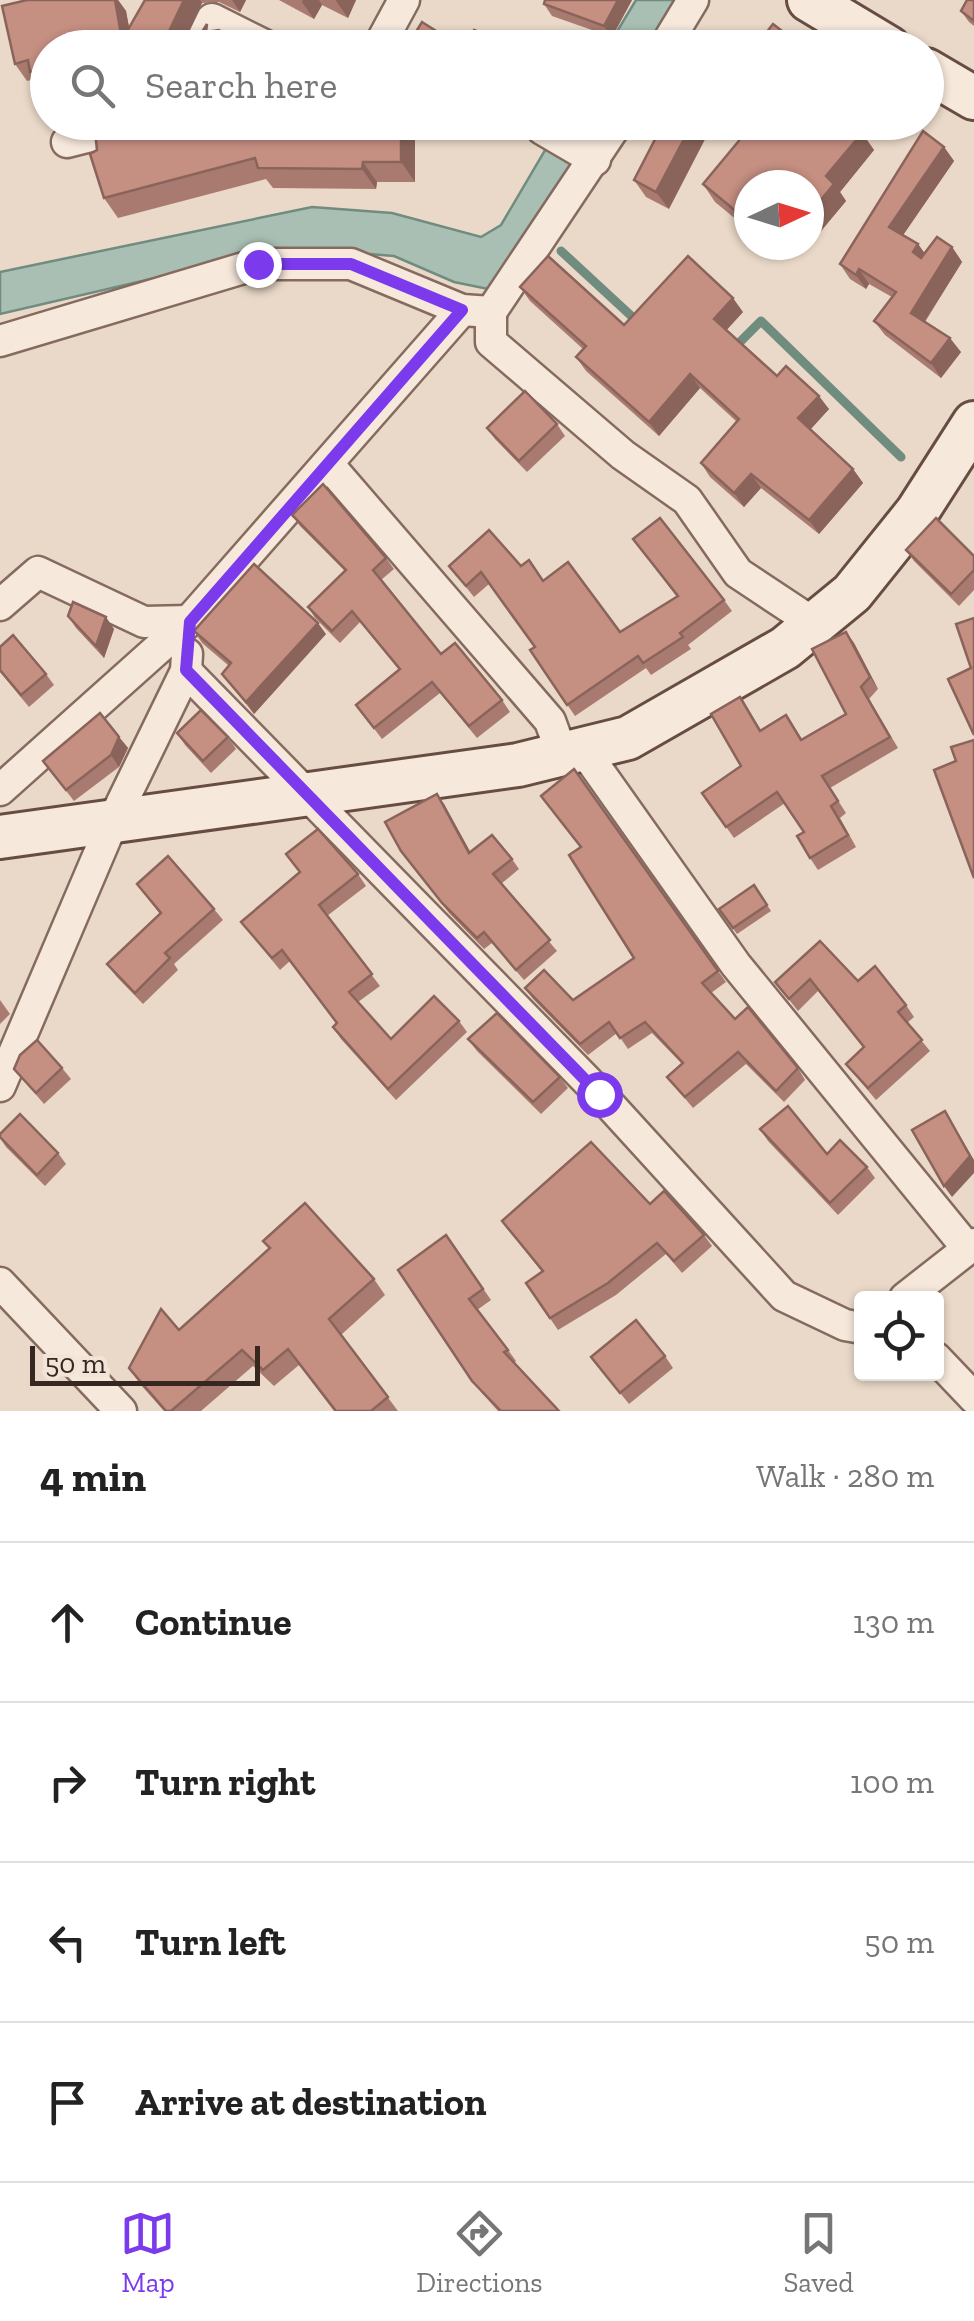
<!DOCTYPE html>
<html lang="en">
<head>
<meta charset="utf-8">
<style>
  body { margin:0; font-family:"Zilla Slab",serif; background:#f2f2f2; color:#222 }
  .controls { position:absolute; right:30px; bottom:30px; display:grid; overflow:hidden; border-radius:10px; box-shadow:0 2px 8px #0004 }
  .controls button { width:90px; height:90px; display:grid; place-items:center; padding:0; border:0; border-bottom:2px solid #e0e0e0; background:#fff; color:#222; font:50px sans-serif }
  .compass { position:absolute; left:734px; top:170px; width:90px; height:90px; border-radius:50%; background:#fff; box-shadow:0 2px 8px #0004; rotate:86deg }
  .scale { position:absolute; left:30px; bottom:25px; width:230px; box-sizing:border-box; padding-left:10px; border:5px solid #362721; border-top:0; font-size:28px; line-height:35px; white-space:nowrap; color:#362721; -webkit-text-stroke:8px #f2e4d7; paint-order:stroke }
  .stop { position:absolute; width:30px; height:30px; margin:-22px; border:8px solid #7c3aed; border-radius:50%; background:#fff }
  .stop.end { background:#7c3aed; border-color:#fff; box-shadow:0 2px 10px #0008 }
  .list { margin:0; padding:0; list-style:none }
  h2 { display:flex; justify-content:space-between; align-items:center; height:130px; margin:0; padding:0 40px; font-size:42px }
  h2 small { font-size:32px; font-weight:400; color:#767676 }
  .list li { display:grid; grid-template-columns:65px 1fr auto; gap:30px; align-items:center; box-sizing:border-box; height:160px; padding:0 40px; border-top:2px solid #e0e0e0 }
  .list b { display:block; font-size:38px; white-space:nowrap }
  .list em { font-size:32px; font-style:normal; color:#767676 }
  .icon { flex:none; width:55px; height:55px; fill:none; stroke:currentColor; stroke-width:2; stroke-linecap:round; stroke-linejoin:round }
  .map { position:relative; flex:none; width:974px; height:1411px; overflow:hidden }
  .search { position:absolute; background:#fff; box-shadow:0 2px 8px #0004; left:30px; right:30px; top:30px; height:110px; display:flex; align-items:center; gap:25px; box-sizing:border-box; padding:0 35px; border-radius:55px; color:#767676; font-size:38px }
  .sheet { height:770px; background:#fff }
  nav { display:flex; justify-content:space-around; align-items:center; box-sizing:border-box; height:140px; border-top:2px solid #e0e0e0; background:#fff; font-size:28px; color:#767676 }
  nav a { display:grid; justify-items:center; gap:5px }
  nav .on { color:#7c3aed }
  .map>svg:first-child { display:block }
</style>
</head>
<body>
<div class="map">
<svg width="974" height="1411" viewBox="0 0 974 1411">
  <rect width="100%" height="100%" fill="#ead9c8"/>
  <g fill="#a9bfb3" stroke="#708c7f" stroke-width="2.5">
    <path d="M636 0H676L648 47 607 48Z"/>
    <path d="M561 123H603L511 278 488 289 454 282 394 256 331 251 168 275 0 314V272L312 207 392 213 481 237 501 225Z"/>
  </g>
  <g fill="none" stroke-linecap="round" stroke-linejoin="round">
    <g stroke="#708c7f" stroke-width="9">
      <path d="M561 251 640 324"/>
      <path d="M732 350 761 321 901 457"/>
    </g>
    <defs>
      <g id="street">
        <path d="M198 48 212 19 270 48"/>
        <path d="M378 48 404 0"/>
        <path d="M664 48 693 0"/>
        <path d="M542 129 595 160"/>
        <path d="M67 142 146 122"/>
        <path d="M491 312V342L623 455 687 500 738 573 815 624"/>
        <path d="M0 341 257 264H351L462 310 491 312 618 122"/>
        <path d="M328 464 550 721 562 754"/>
        <path d="M0 605 38 572 144 622 189 621"/>
        <path d="M186 671 599 1093 784 1296 845 1325 862 1328"/>
        <path d="M583 749 736 965 968 1249"/>
        <path d="M0 790 189 621 462 310"/>
        <path d="M0 1086 113 821 186 671 187 654"/>
        <path d="M0 1283 121 1411"/>
        <path d="M905 1298 974 1244"/>
        <path d="M936 1358 974 1398"/>
      </g>
      <g id="secondary">
        <path d="M809 0 889 48"/>
        <path d="M926 70 974 98"/>
        <path d="M0 837 518 765 628 738 785 648 852 593 917 512 974 423"/>
      </g>
    </defs>
    <use href="#street" stroke="#856b5f" stroke-width="35"/>
    <use href="#secondary" stroke="#674c42" stroke-width="48"/>
    <use href="#street" stroke="#f6e8db" stroke-width="30"/>
    <use href="#secondary" stroke="#f6e8db" stroke-width="42"/>
  </g>
  <g fill="#a97b70">
    <path d="M27 0H118L126 11 129 28 145 0H246L240 12 219 2 202 3 48 88 42 89 35 79 27 81 15 64Z"/>
    <path d="M279 0H356L348 18 322 5 314 19Z"/>
    <path d="M632 0 612 37 552 16 544 4Z"/>
    <path d="M974 0V26L969 22 961 11Z"/>
    <path d="M415 122V182H377L376 189 273 188 266 179 118 218 104 198 97 150Z"/>
    <path d="M664 122 669 209 646 197 634 180Z"/>
    <path d="M715 122H849L862 133 874 150 840 192 846 201 816 237 809 231V185H749V230L715 202 703 184 741 138Z"/>
    <path d="M944 147 954 161 903 235 918 244 925 254 952 247 962 262 925 322 961 352 941 378 885 335 874 321 892 297 869 284 866 289 850 279 840 264Z"/>
    <path d="M767 245H792L782 257Z"/>
    <path d="M520 287 624 325 743 312 726 330 777 376 829 409 810 430 853 469 863 483 819 534 761 488 744 507 710 477 701 463 737 422 700 388 659 436 586 371 576 357 583 349 530 301Z"/>
    <path d="M557 424 565 436 527 472 495 439 487 428Z"/>
    <path d="M292 515 386 558 394 569 381 580 441 654 502 700 510 712 477 738 440 693 382 739 356 705 399 670 360 622 340 643 315 618 308 607 345 571 300 526Z"/>
    <path d="M633 539 724 600 732 611 688 645 691 649 651 675 646 668 575 716 530 650 535 647 489 584 474 597 449 566H521L620 632 677 597Z"/>
    <path d="M906 550 974 556V590L959 606 914 561Z"/>
    <path d="M68 616 114 629 104 658 76 628Z"/>
    <path d="M194 631 326 634 254 714 222 674 229 666 202 643Z"/>
    <path d="M846 632 854 643 878 689 869 699 898 748 830 788 846 813 840 818 856 847 818 870 810 858 804 832 785 803 734 838 702 793 741 766 740 697 761 730 794 727 802 739 846 714Z"/>
    <path d="M0 647 46 674 54 685 29 707 0 672Z"/>
    <path d="M177 733 228 737 236 749 211 773 185 745Z"/>
    <path d="M119 737 128 748 119 767 74 801 43 761Z"/>
    <path d="M574 769 726 982 711 993 735 1019 798 1068 805 1080 784 1102 746 1064 693 1108 667 1077 682 1064 652 1033 628 1049 617 1033 588 1055 533 999 525 988 573 1000 634 958 581 847 541 796Z"/>
    <path d="M444 804 470 852 512 859 519 869 501 884 557 951 524 980 492 943 484 949 449 913 409 861Z"/>
    <path d="M358 874 366 886 327 916 380 986 358 1002 391 1039 459 1021 467 1032 396 1100 341 1039 333 1027 337 1024 290 961 280 970 241 922Z"/>
    <path d="M137 884 214 909 223 920 174 964 178 970 143 1004 116 976 107 964 160 914Z"/>
    <path d="M754 885 771 911 737 934 719 909Z"/>
    <path d="M820 941 858 981 906 1005 914 1017 907 1023 930 1051 876 1100 846 1064 864 1048 818 991 798 1011 775 982Z"/>
    <path d="M0 1000 10 1014 0 1024Z"/>
    <path d="M468 1039 560 1077 568 1088 541 1114 477 1051Z"/>
    <path d="M62 1068 71 1079 44 1104 14 1069Z"/>
    <path d="M760 1129 867 1167 875 1178 838 1215 768 1141Z"/>
    <path d="M0 1138 58 1153 66 1164 45 1186 6 1147Z"/>
    <path d="M650 1204 704 1235 712 1246 682 1273 666 1254 616 1295 558 1330 526 1283 542 1272 502 1221Z"/>
    <path d="M446 1235 491 1300 477 1310 508 1350 516 1361 514 1363 559 1411H498L481 1392 398 1270Z"/>
    <path d="M263 1241 374 1279 385 1295 341 1335 398 1411H334L299 1365 274 1386 253 1366 201 1411H164L140 1384 129 1368 179 1330 269 1249Z"/>
    <path d="M665 1356 673 1368 629 1404 591 1357Z"/>
  </g>
  <g fill="#8a645b">
    <path d="M115 0H118L126 11 133 48 122 40Z"/>
    <path d="M184 0H200L202 3 181 48H161Z"/>
    <path d="M232 0H246L240 12Z"/>
    <path d="M303 0H319L322 5 314 19 302 2Z"/>
    <path d="M336 0H356L348 18 336 1Z"/>
    <path d="M618 0H632L612 37 604 26Z"/>
    <path d="M401 122H415V182L401 162Z"/>
    <path d="M693 122H714L669 209 656 192Z"/>
    <path d="M862 133 874 150 840 192 846 201 816 237 809 227V214L826 176Z"/>
    <path d="M944 147 954 161 899 241 889 227Z"/>
    <path d="M363 162 377 182 376 189 362 169Z"/>
    <path d="M918 244 928 258 923 266 913 252Z"/>
    <path d="M773 245H792L782 257Z"/>
    <path d="M952 247 962 262 921 327 911 313Z"/>
    <path d="M859 269 869 284 866 289 856 275Z"/>
    <path d="M733 298 743 312 724 333 714 319Z"/>
    <path d="M950 338 961 352 941 378 931 363Z"/>
    <path d="M690 374 700 388 659 436 649 422Z"/>
    <path d="M819 396 829 409 808 432 798 418Z"/>
    <path d="M853 469 863 483 819 534 809 520Z"/>
    <path d="M751 474 761 488 744 507 734 493Z"/>
    <path d="M106 617 114 629 104 658 96 646Z"/>
    <path d="M318 623 326 634 254 714 246 702Z"/>
    <path d="M846 632 854 643 878 689 870 677Z"/>
    <path d="M119 737 128 748 119 767 111 755Z"/>
    <path d="M437 794 444 804 477 864 469 853Z"/>
    <path d="M945 1111 974 1160V1173L952 1197 944 1186Z"/>
  </g>
  <g fill="#c58f82" stroke="#8a645b" stroke-width="2.5">
    <path d="M27 0H115L122 40 145 0H184L161 48H48V85L44 68 30 72 28 60 15 64 2 6Z"/>
    <path d="M545 0H618L604 26 544 4Z"/>
    <path d="M967 0H974V21L961 11Z"/>
    <path d="M422 22 463 48H406Z"/>
    <path d="M207 24 206 32 219 30 233 41 262 45V48H187V46L195 43Z"/>
    <path d="M773 24 804 48H754Z"/>
    <path d="M474 30 507 43 505 48H467Z"/>
    <path d="M665 43 673 48H655Z"/>
    <path d="M121 122H401V162H363L362 169 258 168 255 158 104 198 90 154 97 150 95 131Z"/>
    <path d="M664 122H693L656 192 634 180Z"/>
    <path d="M732 122H849L862 133 826 176 834 184 809 214V185H749V222L703 184 747 131Z"/>
    <path d="M923 131 944 147 889 227 918 244 913 252 921 258 937 237 952 247 911 313 950 338 931 363 874 321 896 292 859 269 856 275 840 264Z"/>
    <path d="M548 256 624 325 688 256 733 298 714 319 777 376 786 366 819 396 798 418 853 469 809 520 751 474 734 493 701 463 739 419 690 374 649 422 576 357 586 346 520 287Z"/>
    <path d="M525 391 557 424 519 461 487 428Z"/>
    <path d="M323 484 386 558 373 570 441 654 455 643 502 700 469 726 432 682 374 728 356 705 400 669 352 611 332 631 308 607 346 570 292 515Z"/>
    <path d="M660 518 724 600 680 633 683 637 643 663 638 656 567 705 530 650 535 647 481 572 466 586 449 566 489 530 521 566 529 560 543 581 568 562 620 632 678 596 633 539Z"/>
    <path d="M936 518 974 556V570L951 594 906 550Z"/>
    <path d="M254 564 318 623 246 702 222 674 231 663 194 631Z"/>
    <path d="M73 602 106 617 96 646 68 616Z"/>
    <path d="M974 618V735L948 679 971 668 956 624Z"/>
    <path d="M846 632 870 677 861 687 890 737 822 776 838 801 831 806 848 835 810 858 797 836 804 832 777 792 726 827 702 793 741 766 711 714 740 697 760 731 786 715 801 740 846 714 812 649Z"/>
    <path d="M13 635 46 674 21 695 0 670V647Z"/>
    <path d="M201 710 228 737 203 761 177 733Z"/>
    <path d="M100 713 119 737 111 755 66 790 43 761Z"/>
    <path d="M974 740V878L934 770 956 761 951 747Z"/>
    <path d="M574 769 718 971 702 983 735 1019 748 1007 798 1068 776 1091 738 1052 685 1097 667 1077 683 1063 645 1022 620 1038 609 1022 580 1044 525 988 544 970 573 1000 634 958 569 855 581 847 541 796Z"/>
    <path d="M437 794 469 853 492 835 512 859 493 874 550 940 516 970 484 932 477 938 442 903 401 851 385 822Z"/>
    <path d="M318 829 358 874 319 905 372 974 349 992 391 1039 434 996 459 1021 388 1089 333 1027 337 1023 282 950 272 958 241 922 300 872 286 854Z"/>
    <path d="M168 856 214 909 165 953 170 958 135 993 107 964 161 913 137 884Z"/>
    <path d="M754 885 767 905 733 928 719 909Z"/>
    <path d="M820 941 858 981 875 966 906 1005 898 1012 922 1040 868 1088 846 1064 864 1047 810 979 789 999 775 982Z"/>
    <path d="M497 1013 560 1077 533 1102 468 1039Z"/>
    <path d="M37 1040 62 1068 36 1093 14 1069 20 1055Z"/>
    <path d="M788 1106 827 1154 840 1140 867 1167 830 1203 760 1129Z"/>
    <path d="M945 1111 970 1156 944 1186 912 1130Z"/>
    <path d="M20 1114 58 1153 37 1175 0 1137V1134Z"/>
    <path d="M591 1142 650 1204 664 1191 704 1235 674 1261 657 1243 608 1283 550 1318 526 1283 543 1271 502 1221Z"/>
    <path d="M305 1203 374 1279 329 1319 388 1397 371 1411H336L288 1349 263 1370 242 1350 171 1411H166L129 1368 161 1309 179 1330 270 1248 263 1241Z"/>
    <path d="M446 1235 483 1289 469 1299 508 1350 504 1352 559 1411H501L472 1381 398 1270Z"/>
    <path d="M636 1320 665 1356 620 1393 591 1357Z"/>
  </g>
  <g fill="none" stroke-linecap="round" stroke-linejoin="round">
    <path stroke="#7c3aed" stroke-width="12" d="M258 264H351L462 310 190 622 186 670 599 1094"/>
  </g>
</svg>
<div class="controls">
<button><svg class="icon" aria-label="locate" viewBox="0 0 24 24"><circle cx="12" cy="12" r="6"/><path d="M12 2v4M12 18v4M2 12h4M18 12h4"/></svg></button>
</div>
<svg class="compass" viewBox="-18 -18 36 36"><path d="M0-13l5 13h-10z" fill="#e53935"/><path d="M0 13l5-13h-10z" fill="#767676"/></svg>
<div class="scale">50 m</div>
<div class="stop" style="left:599px;top:1094px"></div>
<div class="stop end" style="left:258px;top:264px"></div>
<div class="search"><svg class="icon" aria-label="search" viewBox="0 0 24 24"><circle cx="10" cy="10" r="6"/><path d="M15 15l6 6"/></svg>Search here</div>
</div>
<section class="sheet">
<h2>4 min<small>Walk · 280 m</small></h2>
<ul class="list">
<li><svg class="icon" aria-label="ahead" viewBox="0 0 24 24"><path d="M12 20V5M6 11l6-6 6 6"/></svg><div><b>Continue</b></div><em>130 m</em></li>
<li><svg class="icon" aria-label="right" viewBox="0 0 24 24"><path d="M7 20v-9h11M14 6l5 5-5 5"/></svg><div><b>Turn right</b></div><em>100 m</em></li>
<li><svg class="icon" aria-label="left" viewBox="0 0 24 24"><path d="M17 20v-9H6M10 6l-5 5 5 5"/></svg><div><b>Turn left</b></div><em>50 m</em></li>
<li><svg class="icon" aria-label="arrive" viewBox="0 0 24 24"><path d="M6 21V4h12l-3 4 3 4H6"/></svg><div><b>Arrive at destination</b></div></li>
</ul>
</section>
<nav>
<a class="on"><svg class="icon" aria-label="map" viewBox="0 0 24 24"><path d="M3 6l6-2 6 2 6-2v14l-6 2-6-2-6 2zM9 4v14M15 6v14"/></svg>Map</a>
<a><svg class="icon" aria-label="directions" viewBox="0 0 24 24"><path d="M12 3l9 9-9 9-9-9zM9 14v-3h6M13 9l2 2-2 2"/></svg>Directions</a>
<a><svg class="icon" aria-label="saved" viewBox="0 0 24 24"><path d="M7 4h10v16l-5-4-5 4z"/></svg>Saved</a>
</nav>
</body>
</html>
